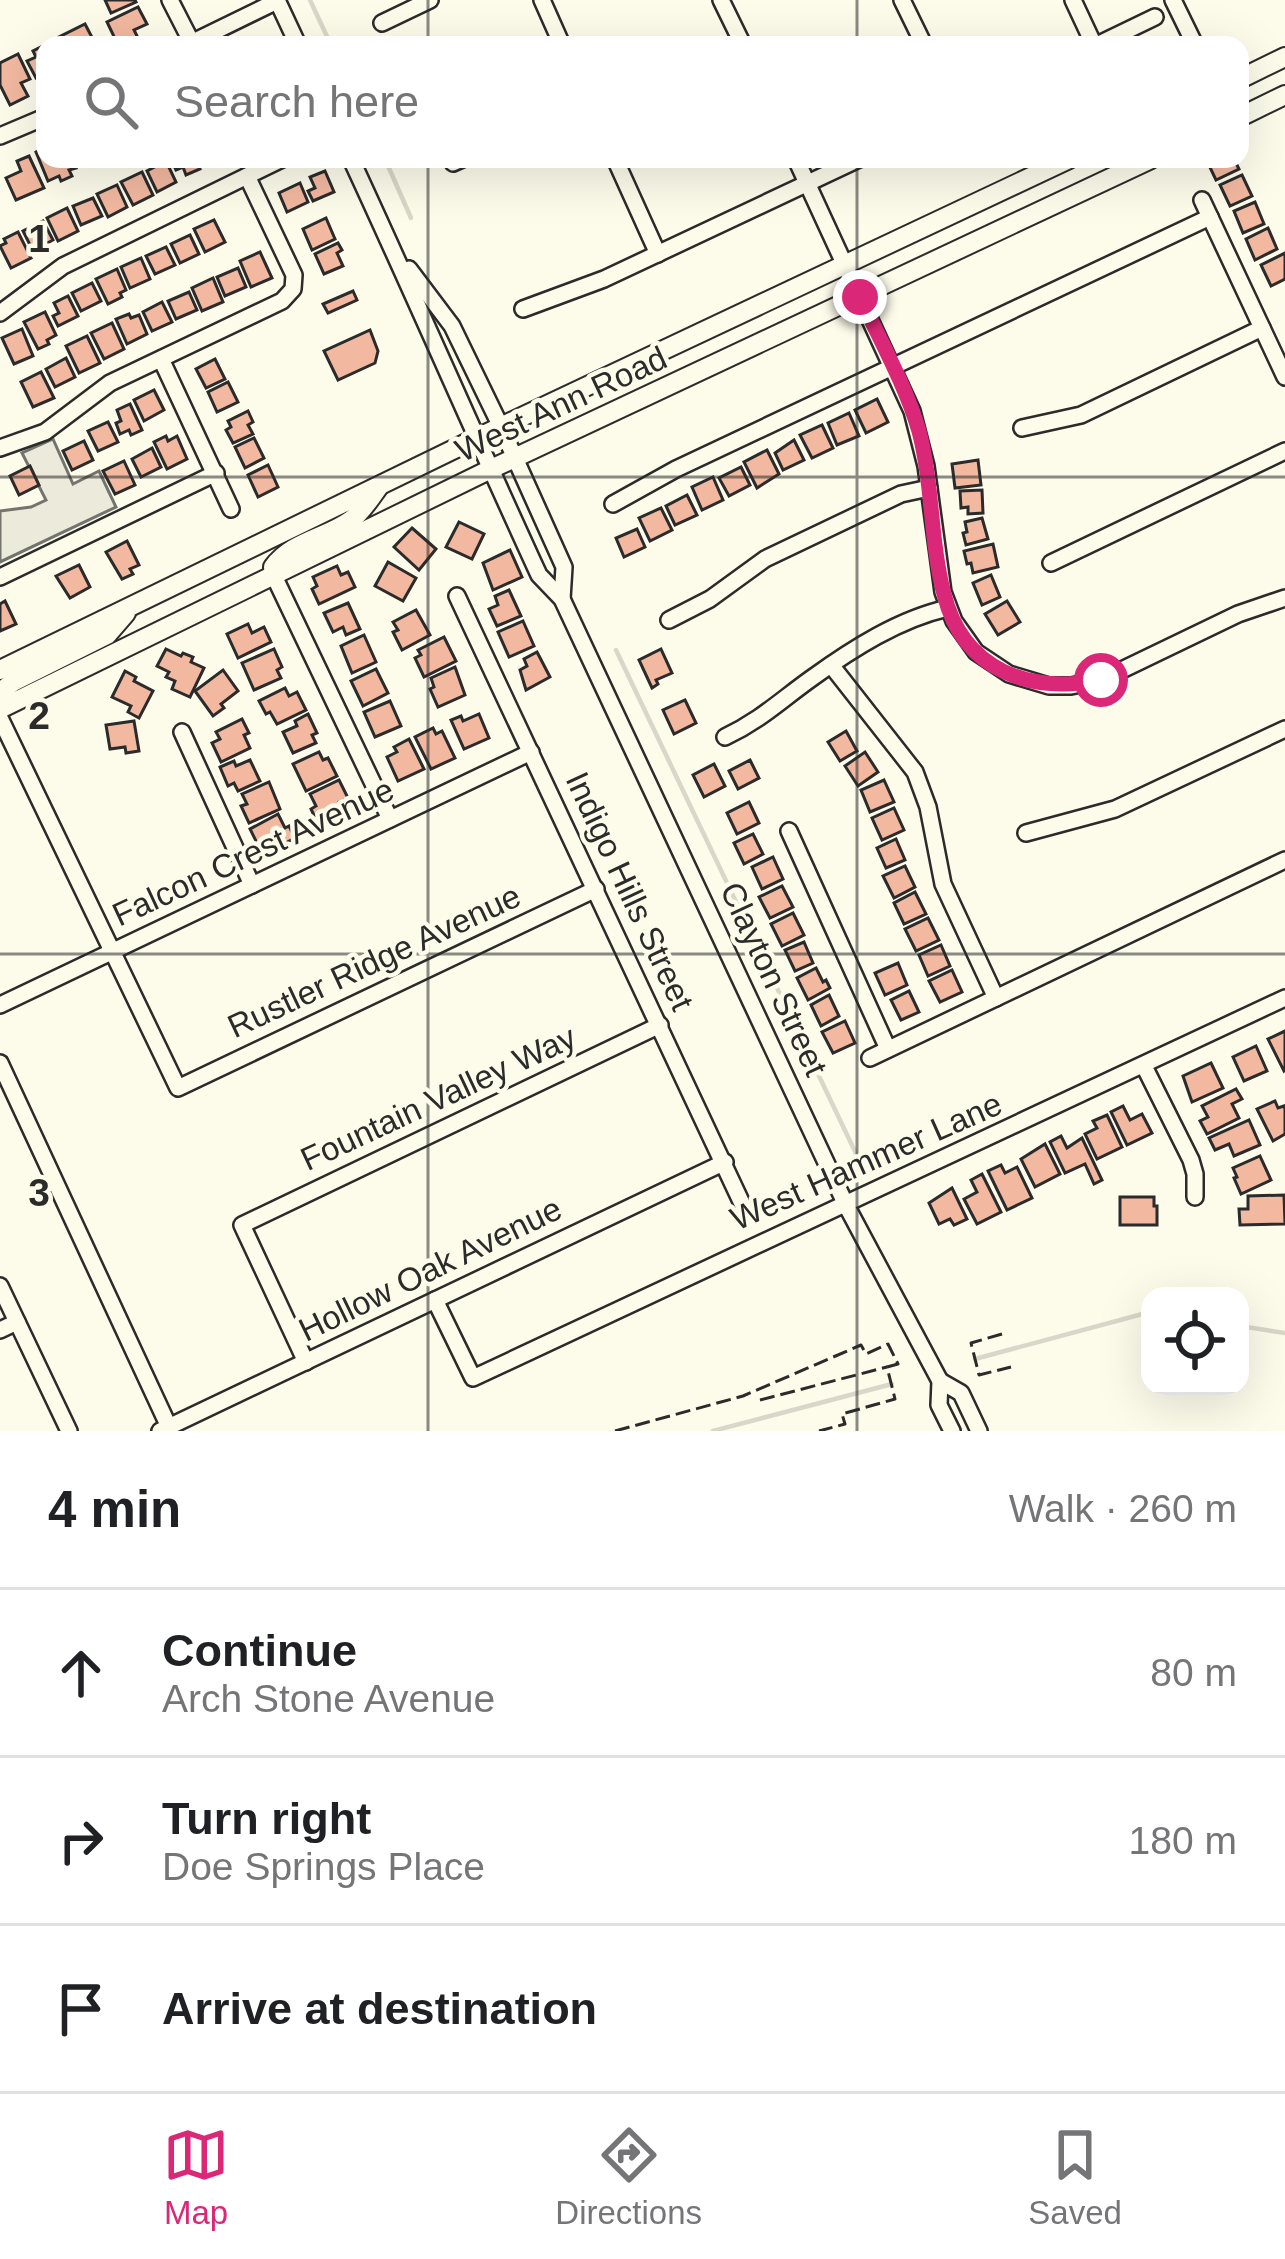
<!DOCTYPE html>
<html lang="en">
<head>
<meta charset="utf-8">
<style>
  body { margin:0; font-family:Helvetica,sans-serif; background:#f6f6f6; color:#202124 }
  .controls { position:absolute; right:36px; bottom:36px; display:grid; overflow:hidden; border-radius:24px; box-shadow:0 12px 48px #0002 }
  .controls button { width:108px; height:108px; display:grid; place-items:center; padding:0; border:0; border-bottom:3px solid #e0e0e0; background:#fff; color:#202124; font:60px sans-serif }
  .stop { position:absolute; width:36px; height:36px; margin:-27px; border:9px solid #db2777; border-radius:50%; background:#fff }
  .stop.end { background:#db2777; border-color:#fff; box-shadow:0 3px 12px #0008 }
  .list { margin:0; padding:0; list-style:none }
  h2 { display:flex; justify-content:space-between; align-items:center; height:156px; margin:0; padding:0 48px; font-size:51px }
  h2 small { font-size:39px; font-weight:400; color:#757577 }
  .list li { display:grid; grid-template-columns:78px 1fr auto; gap:36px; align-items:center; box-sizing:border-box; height:168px; padding:0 48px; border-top:3px solid #e0e0e0 }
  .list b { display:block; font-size:45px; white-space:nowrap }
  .list p { margin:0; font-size:39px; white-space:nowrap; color:#757577 }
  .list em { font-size:39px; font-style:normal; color:#757577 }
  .icon { flex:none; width:66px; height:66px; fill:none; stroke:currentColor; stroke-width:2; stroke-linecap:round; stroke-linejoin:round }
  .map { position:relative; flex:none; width:1285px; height:1431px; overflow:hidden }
  .search { position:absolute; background:#fff; box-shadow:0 12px 48px #0002; left:36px; right:36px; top:36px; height:132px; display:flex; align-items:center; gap:30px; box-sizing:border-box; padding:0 42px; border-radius:24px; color:#757577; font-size:45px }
  .sheet { height:660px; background:#fff }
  nav { display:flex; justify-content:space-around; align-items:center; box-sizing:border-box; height:168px; border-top:3px solid #e0e0e0; background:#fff; font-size:33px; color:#757577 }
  nav a { display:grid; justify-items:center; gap:6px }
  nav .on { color:#db2777 }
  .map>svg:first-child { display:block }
</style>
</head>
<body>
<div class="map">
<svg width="1285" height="1431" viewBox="0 0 1285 1431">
  <rect width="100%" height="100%" fill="#fdfbea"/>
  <path fill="#ecebdb" stroke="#74746e" stroke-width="3" d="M53 439 73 484 99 471 116 507 0 562V511L31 507 46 500 22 453Z"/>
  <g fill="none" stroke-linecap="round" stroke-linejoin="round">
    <g stroke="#d8d7c9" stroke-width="4.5">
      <path d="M310 0 331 45"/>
      <path d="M385 159 411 218"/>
      <path d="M616 650 860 1162"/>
      <path d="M1240 1326 1285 1333"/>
      <path d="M975 1359 1150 1312"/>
      <path d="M713 1431 892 1384"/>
    </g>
  </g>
  <g fill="#f2b8a0" stroke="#2b2b2b" stroke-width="3">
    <path d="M105 0H135L136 2 111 13Z"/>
    <path d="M138 7 147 24 134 30 139 40 128 45H118L107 22Z"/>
    <path d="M85 24 96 45H63L59 37Z"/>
    <path d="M45 45V73L36 78 27 61 36 57 33 51Z"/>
    <path d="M18 54 30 79 21 83 28 96 10 105 0 85V63Z"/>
    <path d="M45 148V159H72L76 168 69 170 72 176 61 181 59 176 48 181 36 152Z"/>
    <path d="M29 156 44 188 16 200 6 178 21 171 17 161Z"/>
    <path d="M171 159H196L200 169 186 175 183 167 176 170Z"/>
    <path d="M1206 159H1234L1239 169 1216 180Z"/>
    <path d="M166 161 176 182 157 192 147 171Z"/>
    <path d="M325 171 334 192 313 201 308 191 315 188 310 177Z"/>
    <path d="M142 172 153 195 133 205 121 182Z"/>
    <path d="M1242 175 1252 196 1230 206 1220 185Z"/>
    <path d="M300 183 308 202 287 212 279 193Z"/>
    <path d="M117 185 127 207 108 217 97 194Z"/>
    <path d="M93 198 102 216 81 225 73 206Z"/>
    <path d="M1255 202 1264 224 1243 233 1234 211Z"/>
    <path d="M67 208 78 231 58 241 47 218Z"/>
    <path d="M326 218 335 239 312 250 303 229Z"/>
    <path d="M214 220 225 242 205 252 194 229Z"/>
    <path d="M43 221 53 240 33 251 23 231Z"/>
    <path d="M1268 228 1277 249 1255 260 1246 239Z"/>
    <path d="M18 232 31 258 11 268 0 246 6 243 4 239Z"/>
    <path d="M190 235 199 254 180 263 171 244Z"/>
    <path d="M338 243 342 250 337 253 343 266 324 274 315 254Z"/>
    <path d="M166 247 175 265 155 274 146 256Z"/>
    <path d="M260 252 272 278 251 287 240 261Z"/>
    <path d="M1285 253V279L1271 286 1261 265Z"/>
    <path d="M141 258 150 279 130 288 121 267Z"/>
    <path d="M238 268 246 287 225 296 217 277Z"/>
    <path d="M117 269 126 290 120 293 122 297 108 304 96 279Z"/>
    <path d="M213 278 223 302 202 311 192 288Z"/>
    <path d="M92 283 101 301 81 311 72 293Z"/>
    <path d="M353 291 357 300 328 313 323 304Z"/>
    <path d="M189 292 197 310 176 319 168 301Z"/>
    <path d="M68 296 78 316 58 326 53 316 59 313 54 303Z"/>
    <path d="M162 302 172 322 152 331 143 312Z"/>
    <path d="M45 312 56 335 47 340 49 344 38 349 24 322Z"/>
    <path d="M129 314 131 318 139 315 147 334 127 344 116 319Z"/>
    <path d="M112 323 124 349 104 359 91 333Z"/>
    <path d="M22 329 33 356 14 364 2 338Z"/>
    <path d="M370 330 378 351 375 363 338 380 324 351Z"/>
    <path d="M87 336 100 363 79 373 66 346Z"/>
    <path d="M66 358 75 377 55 387 46 369Z"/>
    <path d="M215 359 225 379 206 388 196 369Z"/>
    <path d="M41 372 54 398 33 407 21 382Z"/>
    <path d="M228 382 238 402 217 412 208 392Z"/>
    <path d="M154 390 164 410 144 421 134 400Z"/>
    <path d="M877 399 888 422 866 433 855 410Z"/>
    <path d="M130 404 142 430 131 435 129 430 120 434 116 423 121 421 117 410Z"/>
    <path d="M248 411 253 422 248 425 253 434 233 443 226 430 231 427 228 421Z"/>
    <path d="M849 413 859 436 837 445 828 423Z"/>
    <path d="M108 422 118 442 98 451 88 431Z"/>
    <path d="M822 425 833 448 812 458 800 435Z"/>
    <path d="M166 436 168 441 177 436 187 459 167 469 154 442Z"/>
    <path d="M254 438 264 458 245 468 235 447Z"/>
    <path d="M794 440 804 460 783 470 775 453Z"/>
    <path d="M84 441 93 460 72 470 63 451Z"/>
    <path d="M152 448 161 467 141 477 132 459Z"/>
    <path d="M767 450 779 474 757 488 744 462Z"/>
    <path d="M978 460 981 485 955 488 952 464Z"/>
    <path d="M124 461 135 485 115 494 103 471Z"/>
    <path d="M268 465 278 487 258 497 248 475Z"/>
    <path d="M30 466 39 485 19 495 10 476Z"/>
    <path d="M741 467 750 485 729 496 719 478Z"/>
    <path d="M713 477 723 500 702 510 692 487Z"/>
    <path d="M982 490 983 513 968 514V507L961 508 960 491Z"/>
    <path d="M687 495 697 515 675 525 666 506Z"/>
    <path d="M661 508 672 530 650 541 639 518Z"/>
    <path d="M982 518 988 539 966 545 963 533 967 532 965 522Z"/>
    <path d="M459 522 484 534 472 559 446 547Z"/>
    <path d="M412 528 436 549 419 570 394 547Z"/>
    <path d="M637 529 645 547 624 557 616 538Z"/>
    <path d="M127 541 139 565 130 569 133 574 122 579 106 552Z"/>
    <path d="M993 544 998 567 973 573 971 563 967 564 964 551Z"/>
    <path d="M510 550 522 577 493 590 483 563Z"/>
    <path d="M388 562 416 578 403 601 375 586Z"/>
    <path d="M79 565 90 587 70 598 56 576Z"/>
    <path d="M337 566 341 575 348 572 355 587 319 604 312 589 317 586 313 577Z"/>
    <path d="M991 575 1000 597 982 605 973 583Z"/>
    <path d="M509 590 521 616 497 626 489 609 498 605 495 596Z"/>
    <path d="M5 601 16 624 0 631V604Z"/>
    <path d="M1007 601 1020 622 998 635 985 614Z"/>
    <path d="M348 603 360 629 346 635 343 627 333 632 324 613Z"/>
    <path d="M416 610 430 635 402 650 393 632 398 630 393 622Z"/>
    <path d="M523 621 534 646 509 657 498 632Z"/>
    <path d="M248 624 252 633 264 627 271 642 238 658 227 634Z"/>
    <path d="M364 635 376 662 352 673 341 646Z"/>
    <path d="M444 637 456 661 424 677 415 658 421 655 418 650Z"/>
    <path d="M166 649 181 656 183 653 193 657 191 662 204 668 190 697 172 689 175 681 166 677 169 672 157 666Z"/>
    <path d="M274 649 282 667 277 670 281 678 254 690 242 663Z"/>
    <path d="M661 649 672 673 656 680 658 684 652 688 639 660Z"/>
    <path d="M537 652 550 677 526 690 520 670 527 666 524 659Z"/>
    <path d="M455 667 465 695 438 707 430 689 434 687 431 678Z"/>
    <path d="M376 669 388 693 363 706 351 681Z"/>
    <path d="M223 670 238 691 221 704 224 708 213 716 195 691Z"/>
    <path d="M125 671 136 677 134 681 153 691 139 718 128 712 131 706 112 697Z"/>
    <path d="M285 688 289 696 297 692 306 710 277 724 270 712 266 714 259 701Z"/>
    <path d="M685 700 696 723 674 734 663 710Z"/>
    <path d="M390 701 401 726 375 737 364 712Z"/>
    <path d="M308 714 317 733 312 735 316 743 293 753 283 732 297 726 295 721Z"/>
    <path d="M479 714 489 738 464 749 451 720 461 716 463 721Z"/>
    <path d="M242 719 249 733 244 735 250 748 221 762 212 743 220 739 216 732Z"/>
    <path d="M134 721 139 751 126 753 125 747 110 749 106 725Z"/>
    <path d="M433 728 436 734 442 731 455 758 431 769 415 737Z"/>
    <path d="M846 731 857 751 840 761 828 742Z"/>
    <path d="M409 739 424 769 398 781 387 757 397 752 394 747Z"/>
    <path d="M319 752 323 760 328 758 337 776 306 791 293 764Z"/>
    <path d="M865 752 878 772 858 786 845 766Z"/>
    <path d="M250 760 260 781 238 791 234 783 228 786 220 767 234 761 236 766Z"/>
    <path d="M750 760 759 778 738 789 729 771Z"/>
    <path d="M714 764 725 786 704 797 693 775Z"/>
    <path d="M339 780 348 798 339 802 343 810 317 822 311 809 316 806 310 794Z"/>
    <path d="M884 780 894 802 870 812 861 790Z"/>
    <path d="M269 782 280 809 249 823 241 806 247 804 242 794Z"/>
    <path d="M749 802 759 823 737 834 727 813Z"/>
    <path d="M894 808 904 830 882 840 872 818Z"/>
    <path d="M278 814 285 828 289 826 295 838 270 851 266 843 259 847 250 829Z"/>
    <path d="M753 834 763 854 744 864 734 843Z"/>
    <path d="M896 839 905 860 886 868 877 848Z"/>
    <path d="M773 857 783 879 762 889 752 867Z"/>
    <path d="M905 866 915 887 894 898 883 876Z"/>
    <path d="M782 886 793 907 770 918 759 897Z"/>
    <path d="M915 892 926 914 904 924 894 903Z"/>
    <path d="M793 913 804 935 782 946 771 924Z"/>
    <path d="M928 918 939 940 916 951 905 929Z"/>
    <path d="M804 942 813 963 795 971 785 950Z"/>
    <path d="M941 945 950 966 928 976 919 955Z"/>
    <path d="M898 963 907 985 885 995 875 973Z"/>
    <path d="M816 968 823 982 826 980 830 988 808 1000 797 978Z"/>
    <path d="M952 970 962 992 940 1002 929 981Z"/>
    <path d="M909 991 919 1012 901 1020 891 1000Z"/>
    <path d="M829 995 839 1016 821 1026 811 1005Z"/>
    <path d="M845 1021 855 1043 833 1053 822 1032Z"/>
    <path d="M1285 1031V1070L1284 1071 1268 1039Z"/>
    <path d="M1256 1046 1267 1071 1244 1081 1233 1057Z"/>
    <path d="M1211 1063 1223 1088 1192 1102 1183 1076Z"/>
    <path d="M1236 1089 1242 1099 1232 1104 1239 1118 1207 1134 1200 1121 1208 1117 1202 1106Z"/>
    <path d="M1275 1101 1278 1108 1284 1106 1285 1109V1134L1273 1141 1257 1109Z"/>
    <path d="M1123 1106 1130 1120 1142 1114 1152 1133 1127 1145 1111 1112Z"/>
    <path d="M1107 1115 1122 1147 1097 1159 1085 1134 1097 1128 1093 1121Z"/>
    <path d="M1249 1120 1260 1145 1234 1156 1229 1144 1215 1150 1209 1138Z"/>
    <path d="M1061 1136 1067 1148 1082 1138 1102 1180 1094 1184 1085 1164 1065 1173 1050 1142Z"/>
    <path d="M1045 1144 1060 1174 1035 1187 1021 1159Z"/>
    <path d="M1260 1156 1271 1180 1241 1194 1234 1178 1237 1177 1233 1168Z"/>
    <path d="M1001 1165 1005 1173 1017 1167 1032 1198 1007 1210 988 1171Z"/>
    <path d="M982 1174 1001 1212 977 1224 964 1199 977 1192 971 1180Z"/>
    <path d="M952 1188 967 1219 954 1225 950 1219 939 1224 929 1203Z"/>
    <path d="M1284 1195 1285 1224 1240 1225 1239 1209H1248V1196Z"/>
    <path d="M1120 1197H1154V1206H1157V1225H1120Z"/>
  </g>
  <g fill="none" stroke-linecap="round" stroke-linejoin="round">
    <defs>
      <g id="minor">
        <path d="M170 0 192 43"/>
        <path d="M277 0 298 45"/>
        <path d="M542 0 562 45"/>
        <path d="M721 0 743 45"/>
        <path d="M902 0 924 45"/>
        <path d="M1073 0 1094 45"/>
        <path d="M1173 0 1195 45"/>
        <path d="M382 23 430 0"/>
        <path d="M187 45 277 1"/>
        <path d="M1097 45 1155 17"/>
        <path d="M0 136 45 117"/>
        <path d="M351 159C415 297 475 436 539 575L562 599 846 1205 940 1381 939 1405 952 1431"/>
        <path d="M615 159 658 254"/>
        <path d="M796 159 912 411 926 466 943 592 954 621 976 652 1009 674 1049 686H1071L1101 680 1238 614 1285 598"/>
        <path d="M453 163 462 159"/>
        <path d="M1202 200 1285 377"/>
        <path d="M409 269 452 326 501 427 564 567 562 599"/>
        <path d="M523 309 604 279 859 159"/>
        <path d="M0 313 63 266 282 159"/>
        <path d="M161 359 231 509"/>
        <path d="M1022 428 1081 415 1262 328"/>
        <path d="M0 448 45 432 110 383 282 301 293 289 294 275 247 176"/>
        <path d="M613 504 676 469 1210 217"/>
        <path d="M1051 563 1285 451"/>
        <path d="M274 576 390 819"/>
        <path d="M0 577 216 473"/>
        <path d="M457 596 746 1212"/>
        <path d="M669 620 710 599 765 559 901 494 929 488"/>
        <path d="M831 665 915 772 928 807 943 884 996 998"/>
        <path d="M0 718 178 1088 596 889"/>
        <path d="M182 732 252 885"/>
        <path d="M725 737C761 720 781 700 812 678 852 649 899 619 948 608"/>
        <path d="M789 831 888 1049"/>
        <path d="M1026 833 1115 809 1285 729"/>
        <path d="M0 1005 531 752"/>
        <path d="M870 1058 1285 860"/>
        <path d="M0 1063 169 1427"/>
        <path d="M1144 1066 1191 1160 1195 1174V1197"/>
        <path d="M0 1286 69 1431"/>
        <path d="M435 1300 473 1378 1285 998"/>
        <path d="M0 1330 17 1322"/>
        <path d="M306 1362 242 1225 660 1025"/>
        <path d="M940 1381 961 1393 979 1431"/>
        <path d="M160 1431 725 1162"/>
      </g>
      <g id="major">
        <path d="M1240 79 1285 57"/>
        <path d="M1240 117 1285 95"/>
        <path d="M274 576 273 567C292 541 326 538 351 520 362 512 370 499 378 488"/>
        <path d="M0 670 477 438 1069 159"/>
        <path d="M0 699 3 690 13 682 107 635 126 613"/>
        <path d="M0 709 491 469 1151 159"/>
      </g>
    </defs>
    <use href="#minor" stroke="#2b2b2b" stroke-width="20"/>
    <use href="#major" stroke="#2b2b2b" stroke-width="22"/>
    <use href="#minor" stroke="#fdfbea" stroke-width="15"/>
    <use href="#major" stroke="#fdfbea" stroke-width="18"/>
    <g stroke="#2b2b2b" stroke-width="3" stroke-dasharray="15 6" stroke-linecap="butt">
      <path d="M1002 1334 971 1343 979 1375 1011 1367"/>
      <path d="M760 1400 887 1367"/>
      <path d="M615 1431 743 1396 861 1345 866 1354 888 1344 898 1364 887 1367 895 1399 842 1414 845 1424 819 1431"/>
    </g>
  </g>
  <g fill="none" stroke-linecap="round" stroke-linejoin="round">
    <path stroke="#db2777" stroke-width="15" d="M860 297C880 340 905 384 919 431 933 484 930 541 944 594 963 671 1030 694 1101 680"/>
  </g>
  <path fill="none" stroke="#2b2b2b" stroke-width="3" stroke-opacity="0.55" d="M428 0V45M857 0V45M428 159V1431M857 159V1431M0 477H1285M0 954H1285"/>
  <g text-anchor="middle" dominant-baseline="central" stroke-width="9" stroke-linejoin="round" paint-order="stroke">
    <g font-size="33" fill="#2b2b2b" stroke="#fdfbea">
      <text transform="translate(561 404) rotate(-25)">West Ann Road</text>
      <text transform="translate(253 852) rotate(-25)">Falcon Crest Avenue</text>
      <text transform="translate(630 891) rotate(65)">Indigo Hills Street</text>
      <text transform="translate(374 961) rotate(-25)">Rustler Ridge Avenue</text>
      <text transform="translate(774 979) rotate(65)">Clayton Street</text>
      <text transform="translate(438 1098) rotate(-25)">Fountain Valley Way</text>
      <text transform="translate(866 1161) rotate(-24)">West Hammer Lane</text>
      <text transform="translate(430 1269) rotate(-26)">Hollow Oak Avenue</text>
    </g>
  </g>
  <g font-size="39" text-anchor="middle" font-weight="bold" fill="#2b2b2b" stroke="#fdfbea" stroke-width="9" stroke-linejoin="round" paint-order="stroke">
    <text x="39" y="252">1</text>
    <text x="39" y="729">2</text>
    <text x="39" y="1206">3</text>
  </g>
</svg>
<div class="controls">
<button><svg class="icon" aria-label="locate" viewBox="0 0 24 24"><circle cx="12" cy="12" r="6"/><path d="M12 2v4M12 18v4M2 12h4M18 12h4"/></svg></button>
</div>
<div class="stop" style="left:1101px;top:680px"></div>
<div class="stop end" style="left:860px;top:297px"></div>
<div class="search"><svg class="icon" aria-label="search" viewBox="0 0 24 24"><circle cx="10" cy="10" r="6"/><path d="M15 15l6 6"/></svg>Search here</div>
</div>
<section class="sheet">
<h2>4 min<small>Walk · 260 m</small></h2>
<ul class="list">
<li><svg class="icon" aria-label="ahead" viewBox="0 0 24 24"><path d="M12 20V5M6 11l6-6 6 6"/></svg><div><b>Continue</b><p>Arch Stone Avenue</p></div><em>80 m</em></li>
<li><svg class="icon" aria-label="right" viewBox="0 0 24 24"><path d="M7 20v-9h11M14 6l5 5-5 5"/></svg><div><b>Turn right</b><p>Doe Springs Place</p></div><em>180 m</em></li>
<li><svg class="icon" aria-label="arrive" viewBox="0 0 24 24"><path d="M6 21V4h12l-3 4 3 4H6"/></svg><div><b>Arrive at destination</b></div></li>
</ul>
</section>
<nav>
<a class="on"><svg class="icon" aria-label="map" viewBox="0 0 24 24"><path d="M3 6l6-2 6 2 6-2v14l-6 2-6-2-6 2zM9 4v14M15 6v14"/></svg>Map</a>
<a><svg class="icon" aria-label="directions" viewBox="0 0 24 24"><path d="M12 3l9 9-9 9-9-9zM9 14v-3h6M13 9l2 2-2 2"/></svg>Directions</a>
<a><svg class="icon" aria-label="saved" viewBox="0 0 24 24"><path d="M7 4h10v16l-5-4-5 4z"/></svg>Saved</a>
</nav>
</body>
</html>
